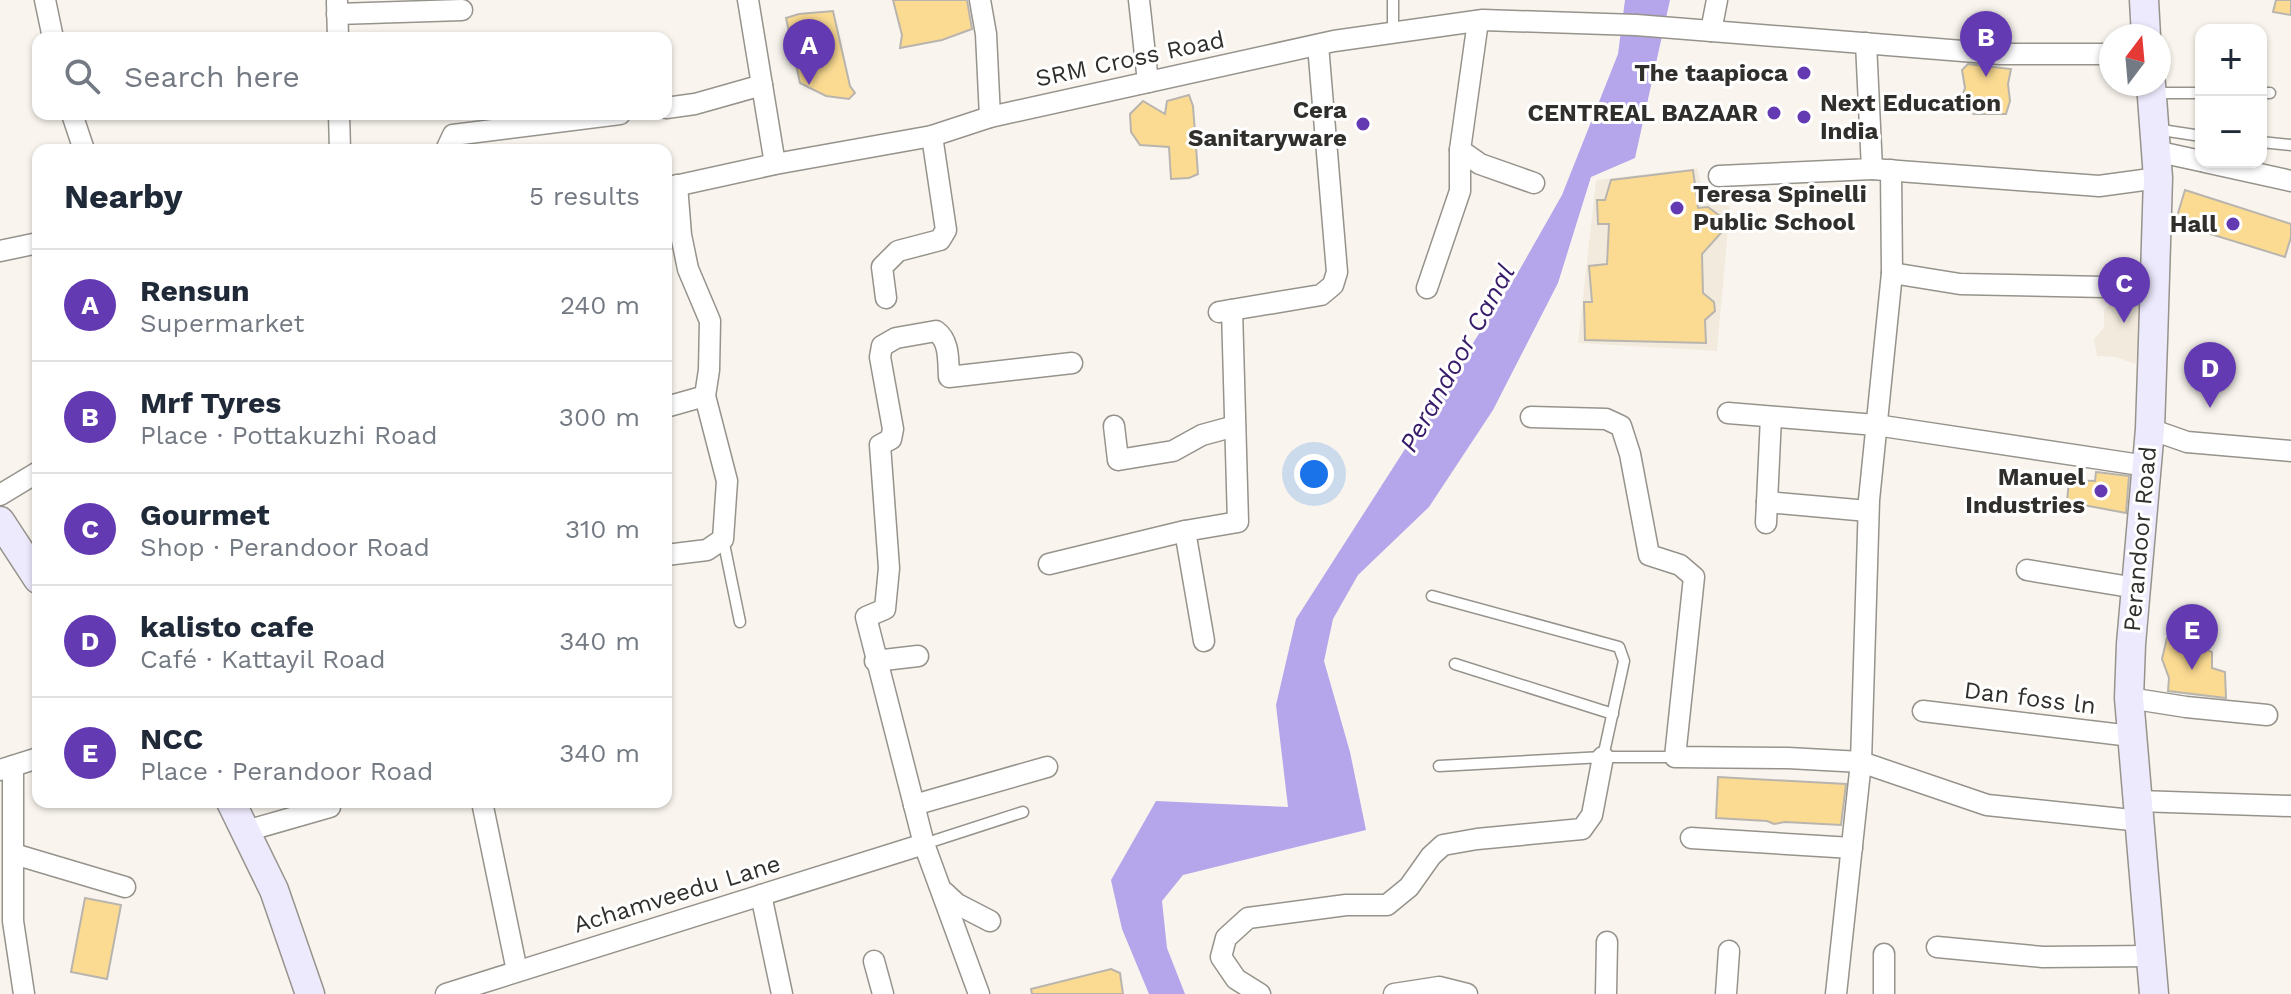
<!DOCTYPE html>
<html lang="en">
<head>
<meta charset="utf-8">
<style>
  body { margin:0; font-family:"Work Sans",sans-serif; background:#f6f6f7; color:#1f2937 }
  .controls { position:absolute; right:24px; top:24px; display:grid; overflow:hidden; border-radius:16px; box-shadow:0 2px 6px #0004 }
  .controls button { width:72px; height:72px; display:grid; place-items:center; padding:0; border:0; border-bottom:2px solid #e0e1e3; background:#fff; color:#1f2937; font:40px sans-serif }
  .compass { position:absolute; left:2099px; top:24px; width:72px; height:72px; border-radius:50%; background:#fff; box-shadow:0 2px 6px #0004; rotate:16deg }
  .you { position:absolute; left:1314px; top:474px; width:28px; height:28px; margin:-20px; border:6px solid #fff; border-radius:50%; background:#1a73e8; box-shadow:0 0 0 12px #1a73e833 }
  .badge { display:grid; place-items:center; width:52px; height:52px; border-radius:50%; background:#643ab2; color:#fff; font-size:26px; font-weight:700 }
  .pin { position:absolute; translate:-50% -66px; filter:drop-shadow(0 2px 4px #0008) }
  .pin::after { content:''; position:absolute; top:42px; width:28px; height:24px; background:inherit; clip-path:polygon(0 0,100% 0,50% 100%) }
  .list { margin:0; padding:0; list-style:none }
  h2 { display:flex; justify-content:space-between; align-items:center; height:104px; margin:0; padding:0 32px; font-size:34px }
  h2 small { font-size:26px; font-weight:400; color:#747a83 }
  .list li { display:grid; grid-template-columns:52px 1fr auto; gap:24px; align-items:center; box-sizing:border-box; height:112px; padding:0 32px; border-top:2px solid #e0e1e3 }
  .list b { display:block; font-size:30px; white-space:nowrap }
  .list p { margin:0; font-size:26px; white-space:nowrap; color:#747a83 }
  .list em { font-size:26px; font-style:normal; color:#747a83 }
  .icon { flex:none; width:44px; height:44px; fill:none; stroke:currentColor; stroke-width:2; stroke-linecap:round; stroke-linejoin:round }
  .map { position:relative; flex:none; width:2291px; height:994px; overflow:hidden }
  .search { position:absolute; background:#fff; box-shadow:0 2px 6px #0004; left:32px; top:32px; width:640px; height:88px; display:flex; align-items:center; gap:20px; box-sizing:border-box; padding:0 28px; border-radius:16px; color:#747a83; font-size:30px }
  .panel { position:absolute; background:#fff; box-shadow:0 2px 6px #0004; left:32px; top:144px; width:640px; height:664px; border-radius:16px }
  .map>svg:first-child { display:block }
</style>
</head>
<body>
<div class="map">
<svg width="2291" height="994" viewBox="0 0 2291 994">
  <rect width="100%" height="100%" fill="#f9f5ee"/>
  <g fill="#f2ebdd">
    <path d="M1697 168 1703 191 1730 207 1717 351 1578 343 1596 180Z"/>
    <path d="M2130 288 2142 294V346L2135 364 2116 357 2097 356 2094 339 2104 328V310Z"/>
  </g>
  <path fill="#b5a5ea" d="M1625 0H1670L1635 158 1591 177 1558 283 1493 410 1429 507 1358 575 1333 619 1324 661 1350 752 1366 830 1183 875 1162 901 1167 948 1185 994H1149L1122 929 1111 880 1156 801 1288 807 1276 705 1296 619 1516 276 1562 195 1618 54Z"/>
  <g fill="#fbdb92" stroke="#b9b5ae" stroke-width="2">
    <path d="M893 0H967L972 29 942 40 900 48 902 35Z"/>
    <path d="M2276 0H2291V15L2273 12Z"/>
    <path d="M833 11 850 86 855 93 849 99 826 96 800 83 786 18 799 14Z"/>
    <path d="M1968 64 2011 69 2008 84 2010 101 2006 114H1974L1958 108 1965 88 1962 70Z"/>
    <path d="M1189 95 1193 106 1198 174 1189 178 1171 179 1169 147 1140 145 1131 132 1130 114 1143 101 1165 114 1167 101Z"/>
    <path d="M1693 170 1698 208 1708 207 1720 216 1721 233 1702 254 1703 293 1714 302 1715 311 1705 320 1706 343 1585 340 1584 302H1592L1589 266 1607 264 1609 224H1598L1597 200H1605L1611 180Z"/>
    <path d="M2185 190 2291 224V237L2285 257 2175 223Z"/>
    <path d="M2096 472 2129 476 2126 513 2067 502 2069 480 2095 481Z"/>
    <path d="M2167 638 2192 642 2212 652V668L2225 672 2226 698 2168 691 2169 678 2162 659Z"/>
    <path d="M1718 777 1846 784 1841 825 1785 822 1774 824 1767 821 1716 818Z"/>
    <path d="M85 898 121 905 107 979 71 972Z"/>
    <path d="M1111 969 1120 973 1123 994H1032L1031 989Z"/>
  </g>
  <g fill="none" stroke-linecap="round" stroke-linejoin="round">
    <defs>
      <g id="lane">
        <path d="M1393 0V33"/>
        <path d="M2154 93H2201"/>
        <path d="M2261 93H2270"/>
        <path d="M2155 129 2201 136"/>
        <path d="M2261 142 2291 145"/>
        <path d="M723 539 740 622"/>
        <path d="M1432 596 1619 647 1624 661 1603 757"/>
        <path d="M1455 664 1613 714"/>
        <path d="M1439 766 1603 757H1675"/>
        <path d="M924 844 1023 812"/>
      </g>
      <g id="street">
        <path d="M45 0 53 38"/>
        <path d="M748 0 775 164"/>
        <path d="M980 0 986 34 990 117"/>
        <path d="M1139 0 1148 82"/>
        <path d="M337 2 338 38"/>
        <path d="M337 14 462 10"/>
        <path d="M1711 31 1717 0"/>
        <path d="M666 108 695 104 762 85"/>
        <path d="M72 114 84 150"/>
        <path d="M339 114 340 150"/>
        <path d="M446 150 453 135 620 114"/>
        <path d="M1460 150 1480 164 1534 183"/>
        <path d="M2155 151 2201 161"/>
        <path d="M2205 162 2291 181"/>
        <path d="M1872 169 2099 186 2158 178"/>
        <path d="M1719 176 1872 169 1866 43"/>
        <path d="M666 188 775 164 932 136 990 117 1334 41 1483 20 1636 25 2000 54H2111"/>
        <path d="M0 251 38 243"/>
        <path d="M1892 273 1960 284 2154 288"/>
        <path d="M1427 288 1460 191V150L1478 21"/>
        <path d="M886 298 882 267 898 251 940 240 946 230 932 136"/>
        <path d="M1219 312 1321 295 1333 285 1337 272 1318 45"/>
        <path d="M666 407 705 396"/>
        <path d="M1728 413 1876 425 2147 466"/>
        <path d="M1531 417 1606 419 1621 426 1630 454 1649 555 1680 565 1694 577 1675 757 1788 758 1861 762 1987 805 2141 821"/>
        <path d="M1114 426 1118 460 1173 451 1202 435 1235 426"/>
        <path d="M2150 429 2187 442 2291 451"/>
        <path d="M0 495 38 472"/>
        <path d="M1767 502 1868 511"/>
        <path d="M1766 523 1771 417"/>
        <path d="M1185 531 1204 641"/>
        <path d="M666 555 707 550 723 539 727 481 705 396 709 370 710 321 688 269 681 235 677 185"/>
        <path d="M1049 564 1185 531 1238 522 1232 310"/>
        <path d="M2027 570 2136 588"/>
        <path d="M875 661 918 656"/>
        <path d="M2129 698 2186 707 2267 715"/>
        <path d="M1923 711 2131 736"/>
        <path d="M13 766V921L24 994"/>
        <path d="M0 770 38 758"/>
        <path d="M2138 801 2291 806"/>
        <path d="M482 802 517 971"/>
        <path d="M914 805 1047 767"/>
        <path d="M246 831 330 807"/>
        <path d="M1691 838 1852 848"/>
        <path d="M14 854 125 887"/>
        <path d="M944 892 957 904 990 921"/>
        <path d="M761 895 782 994"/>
        <path d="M1937 947 2043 957 2153 956"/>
        <path d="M1884 954V994"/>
        <path d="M874 961 883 994"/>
        <path d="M446 994 924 844"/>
        <path d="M979 994 924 844 866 617 885 609 889 568 880 445 891 439 893 429 880 357 882 346 896 338 936 331C950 341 948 361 949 377L1072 363"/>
        <path d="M1260 994 1236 979 1221 957 1226 938 1248 918 1346 905H1387L1409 887 1431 856 1443 845 1477 839 1582 829 1592 815 1603 757"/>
        <path d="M1394 994 1439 987 1467 994"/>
        <path d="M1606 994 1607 942"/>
        <path d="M1726 994 1729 951"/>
        <path d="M1836 994 1861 762 1869 500 1892 273 1891 170"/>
      </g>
      <g id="secondary">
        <path d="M2144 0 2146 36"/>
        <path d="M2151 84 2158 178 2153 341 2150 429 2131 644 2129 698 2154 994"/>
        <path d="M0 521 38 579"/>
        <path d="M231 802 274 890 310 994"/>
      </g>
    </defs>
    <use href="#lane" stroke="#96938c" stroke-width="13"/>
    <use href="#street" stroke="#96938c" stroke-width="23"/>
    <use href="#secondary" stroke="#96938c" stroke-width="31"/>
    <use href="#lane" stroke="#fff" stroke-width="10"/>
    <use href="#street" stroke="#fff" stroke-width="20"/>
    <use href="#secondary" stroke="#eeeafd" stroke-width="28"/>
  </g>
  <g fill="#643ab2" stroke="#fff" stroke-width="3">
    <circle cx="1804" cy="73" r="8"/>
    <circle cx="1774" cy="113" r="8"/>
    <circle cx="1804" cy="117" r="8"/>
    <circle cx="1363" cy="124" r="8"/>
    <circle cx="1677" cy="208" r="8"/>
    <circle cx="2233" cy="224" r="8"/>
    <circle cx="2101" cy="491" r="8"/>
  </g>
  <g text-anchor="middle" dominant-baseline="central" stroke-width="6" stroke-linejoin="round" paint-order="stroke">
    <g font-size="24" fill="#302f2c" stroke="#fff">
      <text transform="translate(1130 59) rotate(-12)">SRM Cross Road</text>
      <text transform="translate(2140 539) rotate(-85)">Perandoor Road</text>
      <text transform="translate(2030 698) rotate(7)">Dan foss ln</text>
      <text transform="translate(677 894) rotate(-17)">Achamveedu Lane</text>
    </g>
    <g font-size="24" font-weight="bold" fill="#302f2c" stroke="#fff" text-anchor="end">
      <text x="1788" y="73">The taapioca</text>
      <text x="1820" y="103" text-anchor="start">Next Education<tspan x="1820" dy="28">India</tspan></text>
      <text x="1347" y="110">Cera<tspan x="1347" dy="28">Sanitaryware</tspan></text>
      <text x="1758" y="113">CENTREAL BAZAAR</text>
      <text x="1693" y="194" text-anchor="start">Teresa Spinelli<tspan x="1693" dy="28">Public School</tspan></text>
      <text x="2217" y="224">Hall</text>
      <text x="2085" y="477">Manuel<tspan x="2085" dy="28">Industries</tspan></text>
    </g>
    <g font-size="26" font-style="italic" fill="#381c6a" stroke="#fff">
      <text transform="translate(1457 358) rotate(-61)">Perandoor Canal</text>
    </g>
  </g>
</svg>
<div class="controls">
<button>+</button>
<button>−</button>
</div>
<svg class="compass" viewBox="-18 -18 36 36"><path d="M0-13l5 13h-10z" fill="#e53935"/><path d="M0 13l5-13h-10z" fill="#747a83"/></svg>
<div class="you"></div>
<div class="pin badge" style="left:809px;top:85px">A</div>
<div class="pin badge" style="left:1986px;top:77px">B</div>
<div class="pin badge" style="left:2124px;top:323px">C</div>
<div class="pin badge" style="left:2210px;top:408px">D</div>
<div class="pin badge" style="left:2192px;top:670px">E</div>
<div class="search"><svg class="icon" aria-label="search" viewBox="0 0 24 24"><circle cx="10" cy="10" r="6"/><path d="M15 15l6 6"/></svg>Search here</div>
<section class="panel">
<h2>Nearby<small>5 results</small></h2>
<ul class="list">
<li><span class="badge">A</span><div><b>Rensun</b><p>Supermarket</p></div><em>240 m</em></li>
<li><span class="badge">B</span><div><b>Mrf Tyres</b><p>Place · Pottakuzhi Road</p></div><em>300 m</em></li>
<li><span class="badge">C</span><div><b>Gourmet</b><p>Shop · Perandoor Road</p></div><em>310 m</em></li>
<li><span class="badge">D</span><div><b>kalisto cafe</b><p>Café · Kattayil Road</p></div><em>340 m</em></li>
<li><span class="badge">E</span><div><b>NCC</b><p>Place · Perandoor Road</p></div><em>340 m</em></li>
</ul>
</section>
</div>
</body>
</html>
